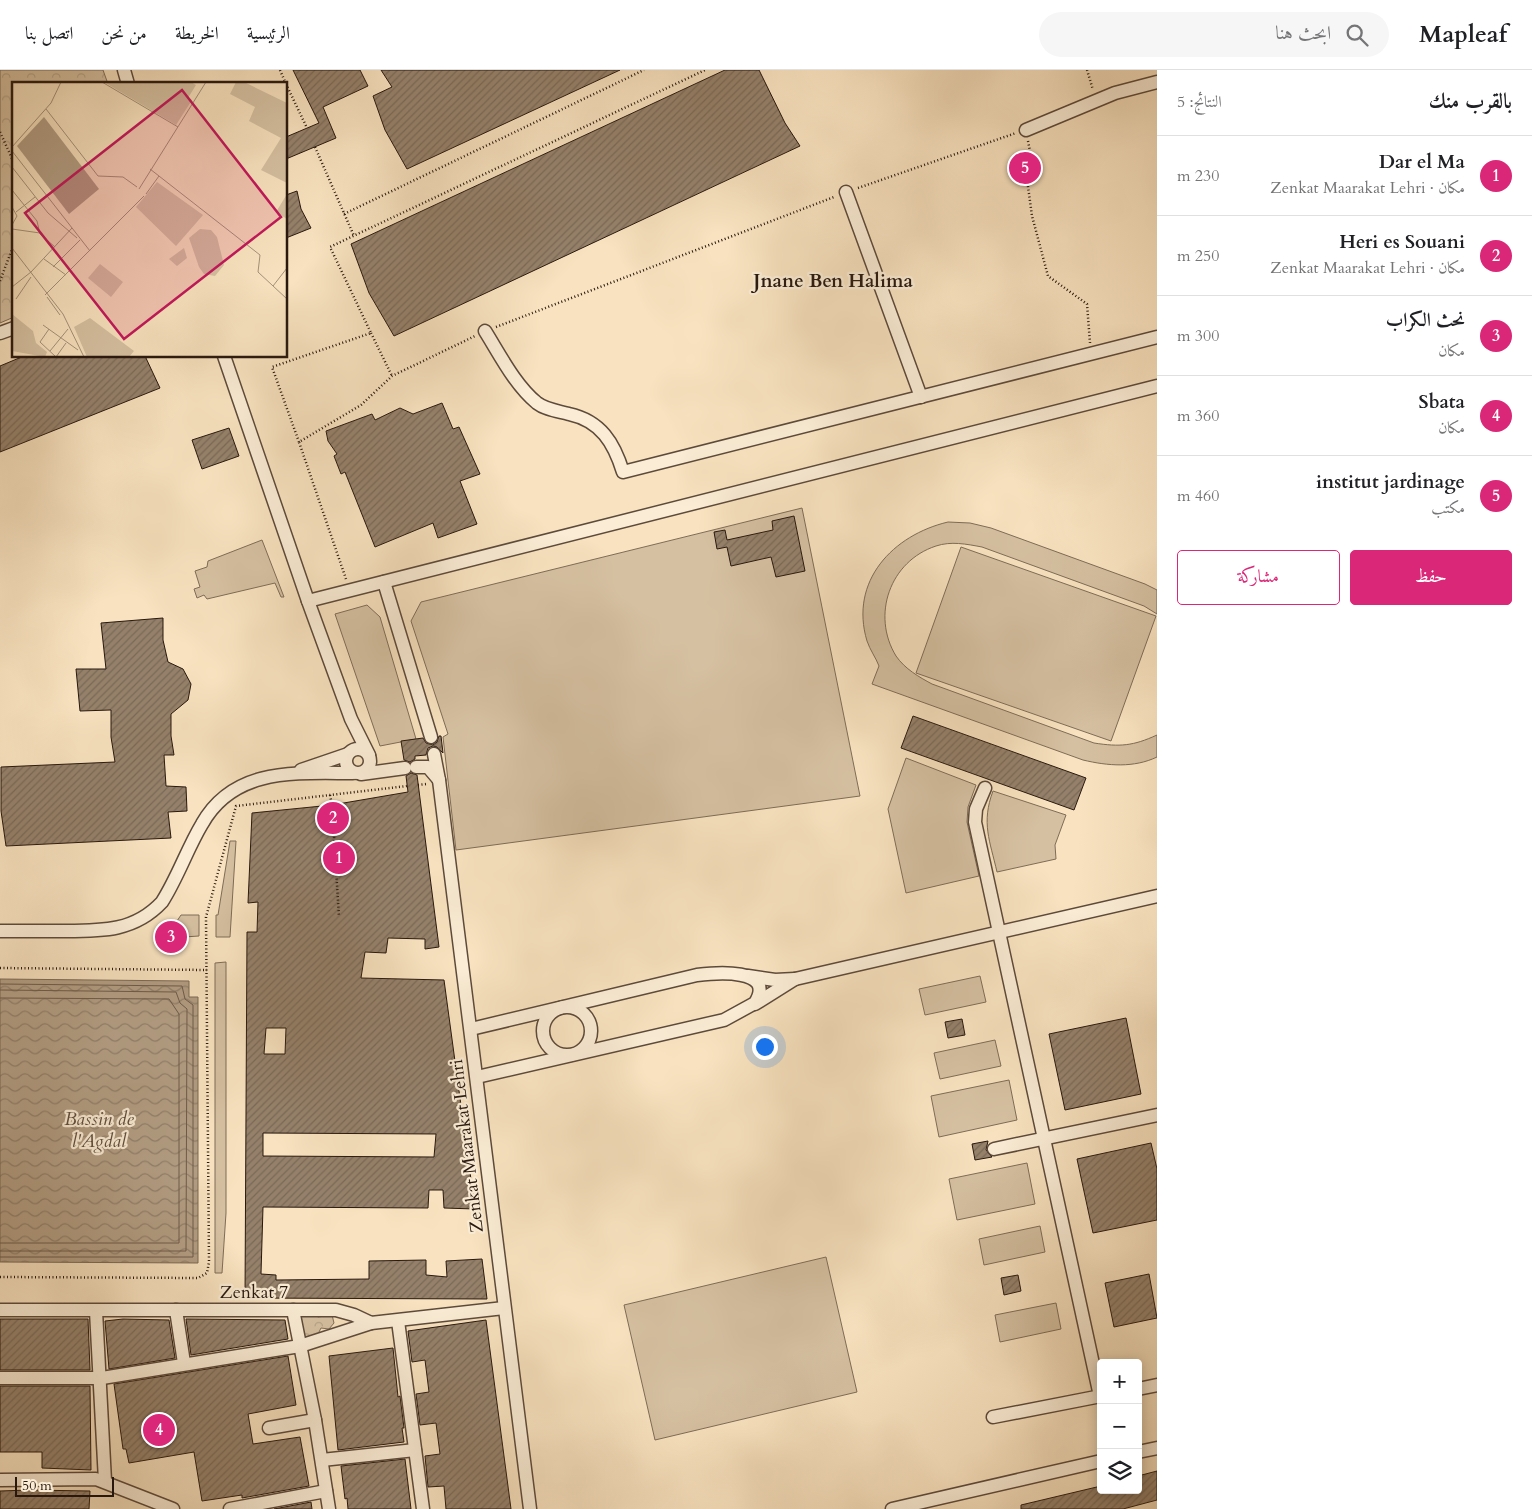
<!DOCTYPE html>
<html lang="ar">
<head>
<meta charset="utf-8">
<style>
  body { margin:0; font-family:Cardo,Amiri,serif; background:#f6f6f6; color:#202124; direction:rtl }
  .controls { position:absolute; right:15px; bottom:15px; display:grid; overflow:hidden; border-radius:5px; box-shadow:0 2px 12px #0003 }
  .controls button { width:45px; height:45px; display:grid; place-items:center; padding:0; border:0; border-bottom:1px solid #e0e0e0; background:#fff; color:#202124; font:25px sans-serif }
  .scale { position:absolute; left:15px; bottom:12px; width:99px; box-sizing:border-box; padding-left:5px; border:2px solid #29180f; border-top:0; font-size:14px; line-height:18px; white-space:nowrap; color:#29180f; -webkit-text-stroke:4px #faecd5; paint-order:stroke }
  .you { position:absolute; left:764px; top:976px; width:18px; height:18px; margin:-12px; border:4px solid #fff; border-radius:50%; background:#1a73e8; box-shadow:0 0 0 8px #1a73e833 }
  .badge { display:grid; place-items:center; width:32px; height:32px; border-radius:50%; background:#db2777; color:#fff; font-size:16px; font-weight:700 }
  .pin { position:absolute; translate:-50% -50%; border:2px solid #fff; box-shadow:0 1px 5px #0006 }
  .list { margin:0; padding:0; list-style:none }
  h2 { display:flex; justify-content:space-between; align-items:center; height:65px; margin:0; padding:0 20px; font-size:21px }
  h2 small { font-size:16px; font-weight:400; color:#757577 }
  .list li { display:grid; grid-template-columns:32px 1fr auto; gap:15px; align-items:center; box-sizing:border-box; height:80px; padding:0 20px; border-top:1px solid #e0e0e0 }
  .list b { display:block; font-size:19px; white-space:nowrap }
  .list p { margin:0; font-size:16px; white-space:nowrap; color:#757577 }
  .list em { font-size:16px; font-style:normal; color:#757577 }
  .actions { display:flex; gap:10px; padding:15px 20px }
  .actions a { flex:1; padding:11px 0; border:1px solid #db2777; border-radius:5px; text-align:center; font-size:18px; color:#db2777 }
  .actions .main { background:#db2777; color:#fff }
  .icon { flex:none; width:28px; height:28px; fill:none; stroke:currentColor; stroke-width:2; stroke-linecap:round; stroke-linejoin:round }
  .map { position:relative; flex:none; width:1157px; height:1439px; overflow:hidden; direction:ltr }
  header { display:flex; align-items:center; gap:30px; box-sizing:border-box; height:70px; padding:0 25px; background:#fff; border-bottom:1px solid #e0e0e0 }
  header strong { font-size:24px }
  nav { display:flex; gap:28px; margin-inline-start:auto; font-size:18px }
  .search { width:350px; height:45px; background:#f6f6f6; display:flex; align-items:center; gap:12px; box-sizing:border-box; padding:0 18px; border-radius:28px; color:#757577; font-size:19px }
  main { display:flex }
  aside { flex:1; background:#fff }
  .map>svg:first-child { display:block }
</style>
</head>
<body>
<header>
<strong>Mapleaf</strong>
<div class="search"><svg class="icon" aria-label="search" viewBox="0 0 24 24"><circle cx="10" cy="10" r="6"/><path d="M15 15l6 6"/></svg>ابحث هنا</div>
<nav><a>الرئيسية</a><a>الخريطة</a><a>من نحن</a><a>اتصل بنا</a></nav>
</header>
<main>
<aside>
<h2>بالقرب منك<small>النتائج: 5</small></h2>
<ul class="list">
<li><span class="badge">1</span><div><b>Dar el Ma</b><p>مكان · Zenkat Maarakat Lehri</p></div><em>230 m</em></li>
<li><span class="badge">2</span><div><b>Heri es Souani</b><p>مكان · Zenkat Maarakat Lehri</p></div><em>250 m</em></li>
<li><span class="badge">3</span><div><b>نحث الكراب</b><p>مكان</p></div><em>300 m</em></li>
<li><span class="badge">4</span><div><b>Sbata</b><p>مكان</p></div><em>360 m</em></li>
<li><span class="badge">5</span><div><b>institut jardinage</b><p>مكتب</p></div><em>460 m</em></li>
</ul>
<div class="actions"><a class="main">حفظ</a><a>مشاركة</a></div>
</aside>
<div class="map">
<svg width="1157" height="1439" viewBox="0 0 1157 1439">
  <defs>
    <pattern id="forest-crowns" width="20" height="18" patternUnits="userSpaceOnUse" patternTransform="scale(1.25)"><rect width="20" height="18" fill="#d5c0a1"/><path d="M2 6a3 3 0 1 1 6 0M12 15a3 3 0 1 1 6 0" fill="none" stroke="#b7a489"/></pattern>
    <pattern id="water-waves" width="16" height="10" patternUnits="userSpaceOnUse" patternTransform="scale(1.25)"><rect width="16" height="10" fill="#b29d83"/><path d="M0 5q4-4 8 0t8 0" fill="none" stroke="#917f6a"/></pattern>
    <pattern id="building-hatch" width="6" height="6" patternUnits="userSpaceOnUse" patternTransform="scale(1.25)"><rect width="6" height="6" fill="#95816b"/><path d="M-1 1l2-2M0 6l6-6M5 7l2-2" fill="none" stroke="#7a6956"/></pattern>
  </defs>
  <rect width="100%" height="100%" fill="#f8e2bf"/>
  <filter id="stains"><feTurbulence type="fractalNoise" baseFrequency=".004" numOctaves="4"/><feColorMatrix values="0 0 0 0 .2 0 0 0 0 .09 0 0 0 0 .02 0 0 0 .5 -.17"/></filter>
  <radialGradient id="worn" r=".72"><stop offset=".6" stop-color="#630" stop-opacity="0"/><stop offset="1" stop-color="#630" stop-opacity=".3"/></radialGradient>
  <g fill="#d5c0a1" stroke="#7f6c58">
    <path d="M802 438 860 726 456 780 443 667 448 664 411 551 421 532Z"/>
    <path d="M948 452 970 453 991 458 1145 514 1157 520V544L1144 536 982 477C966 474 951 471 936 476 890 491 871 545 896 586 905 599 919 607 932 614L1094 673C1120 677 1133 676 1157 665V687C1134 698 1108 696 1083 690L872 614 879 596C876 588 870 580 867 571 849 511 893 465 948 452Z"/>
    <path d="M262 470 284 527H281L275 513 207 529 204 525 197 528 194 519 200 517 195 501 207 497 208 491Z"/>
    <path d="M961 477 1156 546 1111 671 916 603Z"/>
    <path d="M367 535 380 547 416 669 380 676 335 544Z"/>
    <path d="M906 688 976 715 968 737 967 752 979 806 906 823 888 739Z"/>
    <path d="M993 721 1066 745 1055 775 1056 789 997 802C990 771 981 753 993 721Z"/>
    <path d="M230 771H236L230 867H216V845H218Z"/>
    <path d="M181 845H199V866L184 867 178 862 177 851Z"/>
    <path d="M226 892V1143L222 1203H215V893Z"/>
    <path d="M980 906 986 932 925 945 919 919Z"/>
    <path d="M995 970 1001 996 940 1009 934 983Z"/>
    <path d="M1009 1010 1017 1050 939 1067 931 1026Z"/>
    <path d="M1027 1093 1035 1134 957 1150 949 1109Z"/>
    <path d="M1040 1156 1045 1182 984 1195 979 1169Z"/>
    <path d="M826 1187 857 1322 655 1370 624 1235Z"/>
    <path d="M1056 1233 1061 1259 1000 1272 995 1245Z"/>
  </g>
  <g fill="url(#forest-crowns)" stroke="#7f6c58">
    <path d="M0 0H103L108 14H14V247L0 253Z"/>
    <path d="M314 1244 318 1247 332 1245 334 1253 329 1259 321 1258 318 1264 307 1267 303 1266 300 1248 302 1246Z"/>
  </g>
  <path fill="url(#water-waves)" stroke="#7b6855" d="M0 909 189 911V927H198V1193L0 1192Z"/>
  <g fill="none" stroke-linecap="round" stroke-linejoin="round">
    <g stroke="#6e5a49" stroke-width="1">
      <path d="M0 914 182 916 185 929 193 935V1187H0"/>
      <path d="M0 920 176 922 180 933 187 939 186 1181H0"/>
      <path d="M0 928 169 929 179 944V1173H0"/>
    </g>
  </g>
  <g fill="url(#building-hatch)" stroke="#29180f" fill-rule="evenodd">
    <path d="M293 0H360L368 16 323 37 336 68 286 89V67L319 53Z"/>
    <path d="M381 0H620L407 99 385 60 373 26 392 17Z"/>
    <path d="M725 0H759L785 53 800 76 394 266 369 223 351 174Z"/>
    <path d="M297 121 301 139 311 158 286 168V125Z"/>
    <path d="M24 286H145L160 318 0 382V296Z"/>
    <path d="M442 333 453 359 459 357 480 404 460 411 477 454 438 468 433 453 375 477 345 402 341 404 334 386 337 384 328 371 326 361 372 344 375 350 400 338 413 344Z"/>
    <path d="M229 358 239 386 202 399 192 370Z"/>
    <path d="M794 446 805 501 776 507 771 487 731 496 727 477 717 479 714 462 725 460 727 470 773 460 772 451Z"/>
    <path d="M163 548V570L168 592 183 599 191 614 188 630 171 644V666L174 685H164L166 716 186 717 187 741 168 742 171 768 6 776 1 741V697L115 692 111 667V640L80 641 76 599H106L101 553Z"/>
    <path d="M913 646 1086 708 1074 740 901 678Z"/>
    <path d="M439 666H441L443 683 437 677 433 676 428 678 426 685 415 686V689L410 692 404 690 401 671 423 668 426 673 433 675 437 672Z"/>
    <path d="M411 703 417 705 439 877 425 879V869L388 868 386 883 365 882 361 908 444 910 475 1139 444 1138 443 1120H429L428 1138 263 1137 261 1204 276 1205V1210L369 1209V1191L426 1190V1205L447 1207 446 1191 482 1189 487 1229 245 1228 247 862H257L258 832 248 833 252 743 332 735 408 722 406 706ZM266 958H286L285 984H264ZM263 1063 436 1064 434 1087 263 1086Z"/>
    <path d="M1126 948 1141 1024 1065 1040 1049 964Z"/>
    <path d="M962 949 965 965 948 968 945 952Z"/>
    <path d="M988 1071 986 1080 992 1087 975 1090 972 1074Z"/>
    <path d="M1151 1073 1157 1099V1150L1093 1163 1077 1089Z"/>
    <path d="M1149 1204 1157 1248 1114 1257 1105 1213Z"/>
    <path d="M1018 1205 1021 1221 1004 1225 1001 1208Z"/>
    <path d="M0 1249H88L90 1300H0Z"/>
    <path d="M123 1249 169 1250 175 1288 109 1299 105 1251Z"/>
    <path d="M186 1249 285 1250 288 1269 191 1285Z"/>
    <path d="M486 1250 511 1439H446L444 1416 428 1417 425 1386 440 1384 436 1353 420 1355 416 1324 429 1322 425 1290 412 1292 408 1261Z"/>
    <path d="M393 1278 398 1327 400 1326 404 1358H402L404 1372 338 1380 329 1286Z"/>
    <path d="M288 1286 296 1335 248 1344 253 1374 300 1367 309 1416 242 1428V1425L202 1431 194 1382 129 1393 126 1379H123L114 1314Z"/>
    <path d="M0 1316H90L91 1400 42 1398V1382H0Z"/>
    <path d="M405 1389 411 1439H348L347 1428 345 1429 341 1396Z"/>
    <path d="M1157 1401V1430L1123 1439H1021V1435L1101 1416V1420H1138V1406Z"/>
    <path d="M29 1420 90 1421 89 1439H0V1421Z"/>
    <path d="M311 1432 312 1439H274Z"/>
  </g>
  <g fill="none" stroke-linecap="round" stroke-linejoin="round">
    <defs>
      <g id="minor">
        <path d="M124 0 128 14"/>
        <path d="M1026 60 1115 23 1157 12"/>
        <path d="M846 122 921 327"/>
        <path d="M485 261C500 285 515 315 537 333 546 340 558 341 569 344 601 351 614 373 623 402L1157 267"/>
        <path d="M0 263 14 258"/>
        <path d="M224 286 308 531 351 649 369 685"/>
        <path d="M384 512 431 667"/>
        <path d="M308 531 1157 316"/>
        <circle cx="358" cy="691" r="12"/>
        <path d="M434 684 439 710 530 1439"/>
        <path d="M416 697H428L439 710"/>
        <path d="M301 700 348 684"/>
        <path d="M361 704 405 698"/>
        <path d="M985 718 976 739 975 752 1100 1326"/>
        <path d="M0 861C22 861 44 861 66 861 103 861 135 861 162 832 178 807 187 779 202 754 234 697 296 703 353 703"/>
        <path d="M748 906 775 910 795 909 755 934"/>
        <path d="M795 909 1157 826"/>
        <circle cx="567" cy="961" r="24"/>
        <path d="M471 959 697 905C714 903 777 897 755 933L724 950 477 1007"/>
        <path d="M994 1079 1157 1045"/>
        <path d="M0 1240H336L354 1245 371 1253 504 1238"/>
        <path d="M176 1240 184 1293"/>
        <path d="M293 1240 315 1350 329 1439"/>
        <path d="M96 1241 105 1411"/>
        <path d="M398 1251 423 1439"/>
        <path d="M0 1308H102L300 1276 371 1253"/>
        <path d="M1138 1319 1157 1315"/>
        <path d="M993 1347 1101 1326"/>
        <path d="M269 1358 315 1350"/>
        <path d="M1138 1382 1157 1378"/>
        <path d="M322 1390 415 1380"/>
        <path d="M0 1410 96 1409 173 1439"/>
        <path d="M230 1439 326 1421"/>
        <path d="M892 1439 1101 1391"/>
      </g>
    </defs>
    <use href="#minor" stroke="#5d4a3b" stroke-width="15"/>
    <g stroke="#29180f" stroke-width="2.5" stroke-dasharray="1 2.5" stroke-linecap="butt">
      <path d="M280 0 286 14"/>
      <path d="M1087 0 1093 20"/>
      <path d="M286 14 307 58"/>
      <path d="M0 62 14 93"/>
      <path d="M1028 71 1030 81 1027 109 1032 146 1048 206 1087 234 1090 273"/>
      <path d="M315 77 354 166"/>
      <path d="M858 118 1016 63"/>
      <path d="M344 144 644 0"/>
      <path d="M0 211 14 174"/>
      <path d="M496 257 834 127"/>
      <path d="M371 263 392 306"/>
      <path d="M299 372 272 297 371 263 330 177 705 0"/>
      <path d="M346 509 299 372 361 335 392 306 475 266"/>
      <path d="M418 715 427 714"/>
      <path d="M330 725 332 735 339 847"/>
      <path d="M0 898 207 900"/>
      <path d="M0 1207 198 1208 207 1203 209 1192 206 847 236 736 407 716"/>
    </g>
    <use href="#minor" stroke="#faecd5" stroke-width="12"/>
  </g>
  <g text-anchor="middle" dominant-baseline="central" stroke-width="4.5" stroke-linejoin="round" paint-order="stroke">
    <g font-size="18" fill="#29180f" stroke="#faecd5">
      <text transform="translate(467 1076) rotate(-97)">Zenkat Maarakat Lehri</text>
      <text x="254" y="1222">Zenkat 7</text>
    </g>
    <g font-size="19" font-weight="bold" fill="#29180f" stroke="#faecd5">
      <text x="833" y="211">Jnane Ben Halima</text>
    </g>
    <g font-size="19" font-style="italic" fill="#604d3d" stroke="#faecd5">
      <text x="99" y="1049">Bassin de<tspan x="99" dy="22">l'Agdal</tspan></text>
    </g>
  </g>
  <g transform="translate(12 12)">
    <rect width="275" height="275" fill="#f8e2bf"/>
    <path d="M145 100 191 133 164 164 124 125ZM188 147 199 148 205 155 212 183 203 194 192 192 187 185 177 156ZM172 166 175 176 165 184 157 177ZM88 182 111 200 99 215 76 196ZM0 232 21 249 24 261 35 270 33 275 0 269ZM78 236 122 269 117 275H75L62 245Z" fill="#d5c0a1"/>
    <path d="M92 0H179L184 3 176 16 180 18 164 43ZM224 0H232L275 21V101L249 88 269 56 237 39 243 25 218 12ZM275 112V137L264 130Z" fill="#d5c0a1"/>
    <path d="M32 35 87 107 57 132 5 64Z" fill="#b29d83"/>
    <path fill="none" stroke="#a59179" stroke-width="1" d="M90 0 166 45M34 27 86 94 111 95 125 105M0 65 39 21 49 0M0 69 78 169M0 85 36 131 65 156M138 87 248 173 246 190 275 217M127 107 194 0M0 108 25 139 28 152 43 165M134 112 147 94M0 125 5 134 0 143M4 130 23 115M0 147 28 151M0 166 51 232 72 275M32 177 54 193M41 185 68 158M261 204 275 186M0 205 19 190 60 146M33 213 132 114M35 215 48 233M4 217 19 195M31 243 66 268M37 247 28 260 44 275 54 261M38 269 56 247"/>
    <path fill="#c2185b" fill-opacity="0.15" stroke="#c2185b" stroke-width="2.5" d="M170 8 269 135 112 257 13 131Z"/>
    <rect width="275" height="275" fill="none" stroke="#29180f" stroke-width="2.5"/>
  </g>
  <rect width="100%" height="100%" filter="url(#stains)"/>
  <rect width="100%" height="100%" fill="url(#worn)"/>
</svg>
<div class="controls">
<button>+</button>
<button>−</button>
<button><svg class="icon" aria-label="layers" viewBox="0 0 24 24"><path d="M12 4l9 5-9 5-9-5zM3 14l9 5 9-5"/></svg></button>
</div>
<div class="scale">50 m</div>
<div class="you"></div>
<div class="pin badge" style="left:339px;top:788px">1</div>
<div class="pin badge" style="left:333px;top:748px">2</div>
<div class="pin badge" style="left:171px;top:867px">3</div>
<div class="pin badge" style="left:159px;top:1360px">4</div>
<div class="pin badge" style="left:1025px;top:98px">5</div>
</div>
</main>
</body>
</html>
